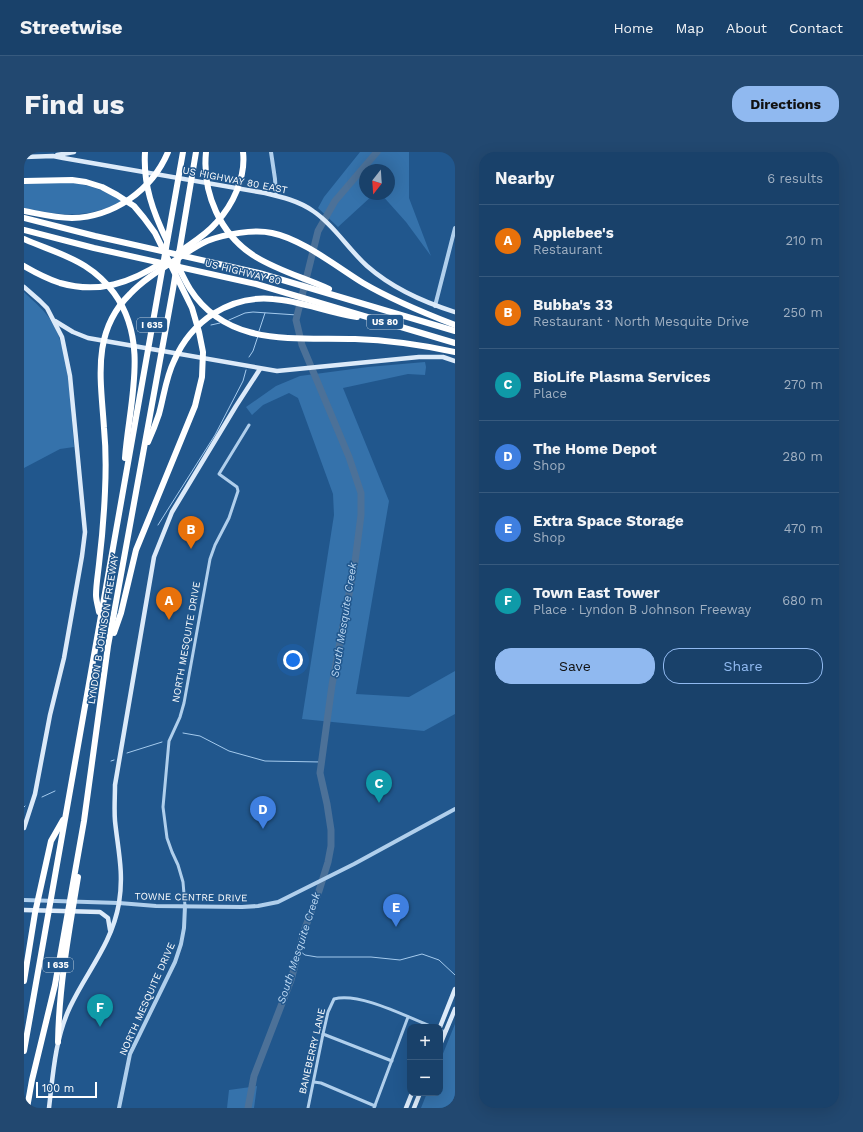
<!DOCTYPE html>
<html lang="en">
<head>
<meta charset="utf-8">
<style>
  body { margin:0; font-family:"Work Sans",sans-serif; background:#224870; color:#f1f3f6 }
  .controls { position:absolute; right:12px; bottom:12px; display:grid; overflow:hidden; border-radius:8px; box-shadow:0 4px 16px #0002 }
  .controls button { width:36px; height:36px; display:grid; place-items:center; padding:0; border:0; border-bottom:1px solid #375a7e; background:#19416a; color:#f1f3f6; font:20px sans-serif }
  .compass { position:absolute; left:335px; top:12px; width:36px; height:36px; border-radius:50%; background:#19416a; box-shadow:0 4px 16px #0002; rotate:197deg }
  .scale { position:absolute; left:12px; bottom:10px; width:61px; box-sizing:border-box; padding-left:4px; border:2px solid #fff; border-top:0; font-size:11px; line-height:14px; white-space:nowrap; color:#fff; -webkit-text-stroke:3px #21578d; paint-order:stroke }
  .you { position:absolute; left:269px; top:508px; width:14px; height:14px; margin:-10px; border:3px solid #fff; border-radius:50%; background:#1a73e8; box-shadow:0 0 0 6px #1a73e833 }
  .badge { display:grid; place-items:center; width:26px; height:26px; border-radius:50%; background:#90b9f0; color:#fff; font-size:13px; font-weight:700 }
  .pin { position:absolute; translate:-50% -33px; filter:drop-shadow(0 1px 2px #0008) }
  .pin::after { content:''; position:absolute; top:21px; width:14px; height:12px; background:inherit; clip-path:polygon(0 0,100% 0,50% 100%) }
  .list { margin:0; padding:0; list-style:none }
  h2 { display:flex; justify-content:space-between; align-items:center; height:52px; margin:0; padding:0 16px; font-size:17px }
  h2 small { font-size:13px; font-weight:400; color:#9fafc1 }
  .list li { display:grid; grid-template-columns:26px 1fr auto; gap:12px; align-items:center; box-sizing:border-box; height:72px; padding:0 16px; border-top:1px solid #375a7e }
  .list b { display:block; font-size:15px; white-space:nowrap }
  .list p { margin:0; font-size:13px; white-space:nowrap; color:#9fafc1 }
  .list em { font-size:13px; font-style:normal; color:#9fafc1 }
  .actions { display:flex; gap:8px; padding:12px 16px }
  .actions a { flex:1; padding:9px 0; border:1px solid #90b9f0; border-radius:16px; text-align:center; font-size:14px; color:#90b9f0 }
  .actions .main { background:#90b9f0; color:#111 }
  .map { position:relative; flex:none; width:431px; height:956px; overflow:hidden; border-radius:16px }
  header { display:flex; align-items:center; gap:24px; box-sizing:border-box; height:56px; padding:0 20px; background:#19416a; border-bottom:1px solid #375a7e }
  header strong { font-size:19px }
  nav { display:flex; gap:22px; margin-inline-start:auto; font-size:14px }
  .intro { display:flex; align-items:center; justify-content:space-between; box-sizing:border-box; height:96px; padding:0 24px }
  h1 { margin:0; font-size:28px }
  .button { padding:10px 18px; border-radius:16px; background:#90b9f0; color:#111; font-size:14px; font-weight:700 }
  main { display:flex; gap:24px; padding:0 24px }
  aside { flex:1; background:#19416a; border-radius:16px; box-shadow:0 4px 16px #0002 }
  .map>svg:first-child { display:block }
</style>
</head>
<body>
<header>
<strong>Streetwise</strong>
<nav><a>Home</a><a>Map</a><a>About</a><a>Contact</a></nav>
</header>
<div class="intro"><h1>Find us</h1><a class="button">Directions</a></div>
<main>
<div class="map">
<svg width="431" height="956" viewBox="0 0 431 956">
  <rect width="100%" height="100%" fill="#21578d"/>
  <g fill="#3572ab">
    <path d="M336 0H385V46L407 104 382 70 357 42H365V18H341V42H350L314 75 294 56 300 45Z"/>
    <path d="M45 30C67 33 79 38 98 49 65 67 36 64 0 56V31Z"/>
    <path d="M0 140C10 150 22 159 29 172 46 201 47 260 50 295L36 297 0 316Z"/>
    <path d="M401 210 402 215 401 223 384 222 319 236 365 349 332 542 385 545 431 519V562L400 579 278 567 310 363 309 342 274 246 265 241 239 253 228 263 222 255 252 234 276 224 344 215Z"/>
    <path d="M431 872V956H397L403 941H416V909Z"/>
    <path d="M233 934 230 956H203L205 938Z"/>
  </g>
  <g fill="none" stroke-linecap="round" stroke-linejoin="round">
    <g stroke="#a4caed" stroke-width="1">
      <path d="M205 168 221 161 229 160 273 163"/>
      <path d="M187 173 196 171"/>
      <path d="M235 179 241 161"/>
      <path d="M225 205 229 199 234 184"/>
      <path d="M134 373 191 283 219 229 222 218"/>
      <path d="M159 581 176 584 205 599 241 609 297 610"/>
      <path d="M103 601 138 590"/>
      <path d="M87 609 90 608"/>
      <path d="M18 645 31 639"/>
      <path d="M0 655 1 654"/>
      <path d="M275 794 277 800 281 803 293 805H347L376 808 398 802 415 808 431 823"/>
    </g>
    <path stroke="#4c7198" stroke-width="7" d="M224 956 230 924 267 828 280 779 295 739 304 710 307 694V678L303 652 296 621 308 533 331 410 337 363V341L325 305 278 193 272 168 294 79 311 49 353 0"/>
    <g stroke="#b0cfec" stroke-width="3">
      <path d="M161 754 159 730 154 713 148 700 143 686 139 655 145 589 156 565 160 551 186 407 191 393 205 366 214 339 213 335 195 322 225 273"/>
      <path d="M416 878 421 880"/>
      <path d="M299 882 368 909"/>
      <path d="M290 930 297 931 351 954"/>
      <path d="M284 956 299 882 304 860 310 847C336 840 383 865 409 875"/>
      <path d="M350 956 384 865"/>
    </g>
    <g stroke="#b0cfec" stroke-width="4">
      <path d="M247 0 251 27 252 43"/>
      <path d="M411 154 431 76"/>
      <path d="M0 748 95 751 132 754 218 755 234 754 254 750 330 712 431 657"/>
      <path d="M95 956 106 902 151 810 157 792 160 776 161 754"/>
    </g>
    <g stroke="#dceaf9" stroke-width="4.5">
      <path d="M33 3 50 0"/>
      <path d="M0 5 29 4 39 6 241 41C258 45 275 49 289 59 310 73 324 97 343 114 368 136 399 150 431 160"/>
      <path d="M0 135 16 149 23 156 38 185 46 224 61 380 58 404 40 506 26 563 11 642 0 676"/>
      <path d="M31 169 49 180 64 186 253 219 395 205H419L431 209"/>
      <path d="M0 758 76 760 84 766 86 778"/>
      <path d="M416 875 431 837"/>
      <path d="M416 893 431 857"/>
      <path d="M25 956C29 922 31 887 46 855 63 819 88 792 95 751 100 721 94 698 91 669 90 657 91 645 91 633L130 405 148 360 212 254 236 217"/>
      <path d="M382 956 388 941"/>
      <path d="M390 956 396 941"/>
    </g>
    <g stroke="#fff" stroke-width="6">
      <path d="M121 0C119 33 129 60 143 89"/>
      <path d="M182 0C178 41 196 83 232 105 255 119 281 126 305 137"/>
      <path d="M0 29 48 28 62 30 78 35 93 43 110 54 120 66 131 81 168 156 175 180 179 200 178 225 171 254 112 398 97 461 90 481"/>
      <path d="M0 59C16 62 32 66 48 66 90 65 128 38 144 0"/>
      <path d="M0 66 71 84 235 121 431 179"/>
      <path d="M0 78 70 96 232 132 431 191"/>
      <path d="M0 87C20 96 42 102 61 114 72 121 82 130 90 141 126 190 105 251 101 306"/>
      <path d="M155 100C168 91 182 83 192 71 209 53 222 25 219 0"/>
      <path d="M153 112C157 120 161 129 166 137 204 196 271 185 331 187 365 188 398 193 431 200"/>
      <path d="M0 114C12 121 24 127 36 131 75 142 106 131 139 110"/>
      <path d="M124 290C128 281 132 271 135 262 140 244 142 225 150 209 167 169 206 143 249 147 278 149 304 161 333 165"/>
      <path d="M75 460C74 454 72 448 72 443 72 433 74 422 75 412 78 387 80 363 81 339 82 318 82 297 80 276 77 228 67 180 106 142 120 127 139 116 156 105 165 99 174 93 183 89 201 82 230 77 248 81 278 87 313 115 339 131 368 148 400 161 431 173"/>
      <path d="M0 829 11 761 27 689 39 668"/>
      <path d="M34 890C35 834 45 779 54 725"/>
      <path d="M0 899 159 0"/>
      <path d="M3 956 8 928 31 833 60 669 84 494 149 137 172 0"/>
    </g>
  </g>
  <g text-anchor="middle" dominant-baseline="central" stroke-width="3" stroke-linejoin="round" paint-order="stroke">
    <g fill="#21578d" stroke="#bccddd" stroke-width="1">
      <rect x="343" y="163" width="36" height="14" rx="3"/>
      <rect x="113" y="166" width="30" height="14" rx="3"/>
      <rect x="19" y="806" width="30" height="14" rx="3"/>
    </g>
    <g font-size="9" font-weight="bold" fill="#fff">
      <text x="361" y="170">US 80</text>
      <text x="128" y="173">I 635</text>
      <text x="34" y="813">I 635</text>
    </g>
    <g font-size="10" fill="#fff" stroke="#21578d">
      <text transform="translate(211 28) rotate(11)">US HIGHWAY 80 EAST</text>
      <text transform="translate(219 120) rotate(14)">US HIGHWAY 80</text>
      <text transform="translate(79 477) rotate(-81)">LYNDON B JOHNSON FREEWAY</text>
      <text transform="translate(162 490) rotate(-80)">NORTH MESQUITE DRIVE</text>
      <text transform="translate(167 745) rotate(1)">TOWNE CENTRE DRIVE</text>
      <text transform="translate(123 847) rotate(-66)">NORTH MESQUITE DRIVE</text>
      <text transform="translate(288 899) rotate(-77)">BANEBERRY LANE</text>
    </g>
    <g font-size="11" font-style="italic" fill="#bcd8f3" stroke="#21578d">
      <text transform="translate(320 468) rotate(-81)">South Mesquite Creek</text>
      <text transform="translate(275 796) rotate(-72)">South Mesquite Creek</text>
    </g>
  </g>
</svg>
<div class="controls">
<button>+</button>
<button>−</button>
</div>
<svg class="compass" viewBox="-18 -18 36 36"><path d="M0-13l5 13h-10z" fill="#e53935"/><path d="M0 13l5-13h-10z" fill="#9fafc1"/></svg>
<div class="scale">100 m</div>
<div class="you"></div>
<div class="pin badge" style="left:145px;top:468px;background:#e8710a">A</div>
<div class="pin badge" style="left:167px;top:397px;background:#e8710a">B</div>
<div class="pin badge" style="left:355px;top:651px;background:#0f9aa8">C</div>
<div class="pin badge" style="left:239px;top:677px;background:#3f7fe0">D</div>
<div class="pin badge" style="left:372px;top:775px;background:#3f7fe0">E</div>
<div class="pin badge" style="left:76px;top:875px;background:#0f9aa8">F</div>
</div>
<aside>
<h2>Nearby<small>6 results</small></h2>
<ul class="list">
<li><span class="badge" style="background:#e8710a">A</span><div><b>Applebee's</b><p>Restaurant</p></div><em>210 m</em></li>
<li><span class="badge" style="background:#e8710a">B</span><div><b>Bubba's 33</b><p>Restaurant · North Mesquite Drive</p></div><em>250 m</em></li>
<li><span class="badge" style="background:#0f9aa8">C</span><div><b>BioLife Plasma Services</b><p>Place</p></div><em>270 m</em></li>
<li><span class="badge" style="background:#3f7fe0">D</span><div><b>The Home Depot</b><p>Shop</p></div><em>280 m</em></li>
<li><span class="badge" style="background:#3f7fe0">E</span><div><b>Extra Space Storage</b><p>Shop</p></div><em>470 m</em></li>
<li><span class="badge" style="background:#0f9aa8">F</span><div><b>Town East Tower</b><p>Place · Lyndon B Johnson Freeway</p></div><em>680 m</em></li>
</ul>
<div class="actions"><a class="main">Save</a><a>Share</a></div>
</aside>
</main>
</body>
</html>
